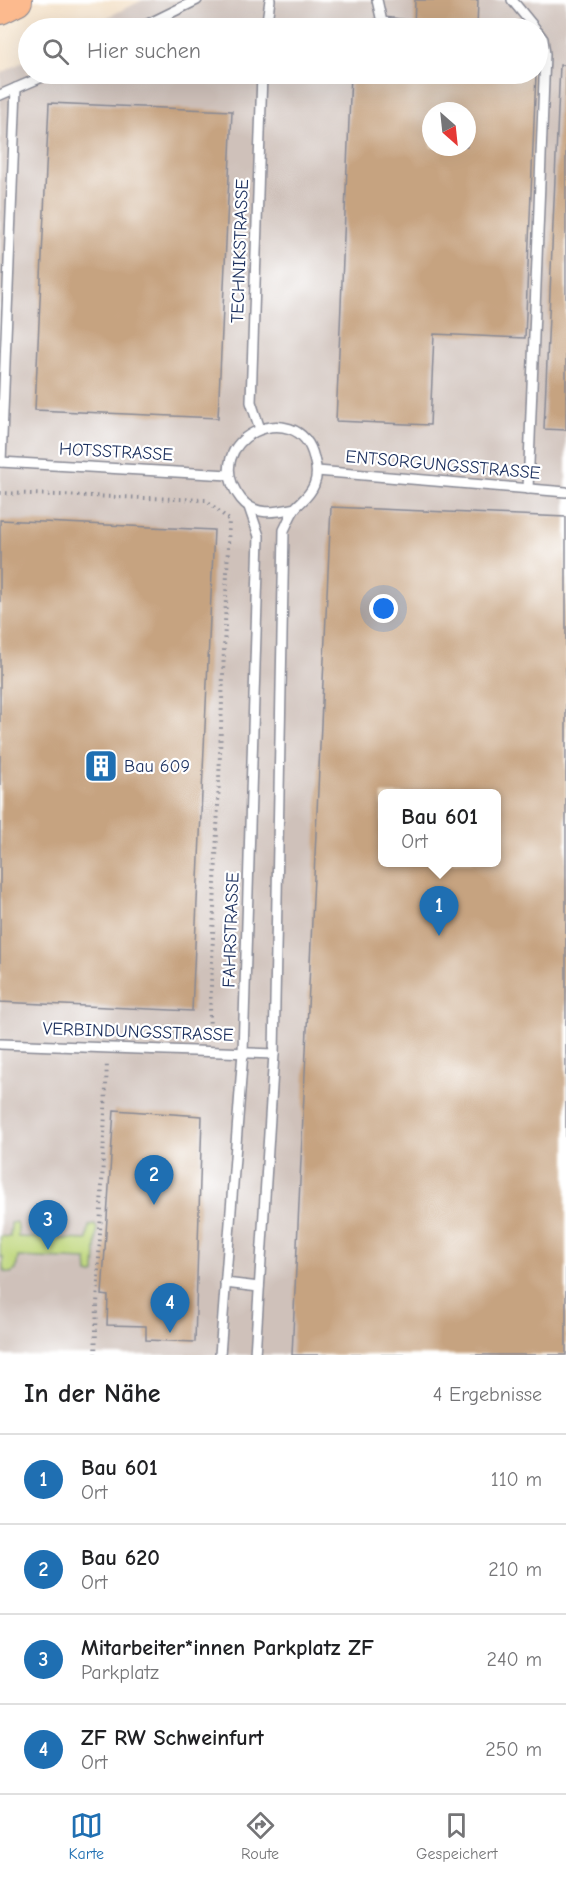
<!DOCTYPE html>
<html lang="de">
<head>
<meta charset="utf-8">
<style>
  body { margin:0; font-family:"Comic Neue",sans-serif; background:#f6f6f6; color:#202124 }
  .compass { position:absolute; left:422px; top:102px; width:54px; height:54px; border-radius:50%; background:#fff; box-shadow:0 6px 24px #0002; rotate:153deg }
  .you { position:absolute; left:384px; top:609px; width:21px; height:21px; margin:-15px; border:4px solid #fff; border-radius:50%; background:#1a73e8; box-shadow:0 0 0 9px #1a73e833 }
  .badge { display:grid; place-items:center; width:39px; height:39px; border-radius:50%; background:#1f6fb2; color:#fff; font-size:20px; font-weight:700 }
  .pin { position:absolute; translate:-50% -50px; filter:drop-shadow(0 2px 3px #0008) }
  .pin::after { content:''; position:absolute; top:32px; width:21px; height:18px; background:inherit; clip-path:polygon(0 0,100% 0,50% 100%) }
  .popup { position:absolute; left:378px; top:789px; width:123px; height:78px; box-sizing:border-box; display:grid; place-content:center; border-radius:9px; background:#fff; filter:drop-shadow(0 2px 4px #0005); font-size:20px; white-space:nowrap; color:#757577 }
  .popup b { font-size:22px; color:#202124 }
  .popup::after { content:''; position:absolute; left:50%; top:100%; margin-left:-12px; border:12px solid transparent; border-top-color:#fff }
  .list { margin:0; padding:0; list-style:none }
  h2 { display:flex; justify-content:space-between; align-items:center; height:78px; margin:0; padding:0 24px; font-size:26px }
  h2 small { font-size:20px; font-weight:400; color:#757577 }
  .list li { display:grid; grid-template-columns:39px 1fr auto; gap:18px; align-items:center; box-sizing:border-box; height:90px; padding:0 24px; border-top:2px solid #e0e0e0 }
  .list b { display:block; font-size:22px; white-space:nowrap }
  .list p { margin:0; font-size:20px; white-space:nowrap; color:#757577 }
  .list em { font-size:20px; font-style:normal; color:#757577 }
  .icon { flex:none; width:33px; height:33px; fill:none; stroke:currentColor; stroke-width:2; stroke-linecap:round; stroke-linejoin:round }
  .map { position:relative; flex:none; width:566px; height:1355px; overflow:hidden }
  .search { position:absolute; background:#fff; box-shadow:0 6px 24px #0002; left:18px; right:18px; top:18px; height:66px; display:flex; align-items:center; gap:15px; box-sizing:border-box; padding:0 21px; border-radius:33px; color:#757577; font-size:22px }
  .sheet { height:438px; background:#fff }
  nav { display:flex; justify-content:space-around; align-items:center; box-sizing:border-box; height:84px; border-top:2px solid #e0e0e0; background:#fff; font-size:16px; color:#757577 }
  nav a { display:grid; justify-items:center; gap:3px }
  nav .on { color:#1f6fb2 }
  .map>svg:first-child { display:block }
</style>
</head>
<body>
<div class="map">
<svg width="566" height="1355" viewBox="0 0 566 1355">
  <rect width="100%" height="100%" fill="#fff"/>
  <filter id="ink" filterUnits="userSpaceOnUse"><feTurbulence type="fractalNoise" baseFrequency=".0167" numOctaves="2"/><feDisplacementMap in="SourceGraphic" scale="12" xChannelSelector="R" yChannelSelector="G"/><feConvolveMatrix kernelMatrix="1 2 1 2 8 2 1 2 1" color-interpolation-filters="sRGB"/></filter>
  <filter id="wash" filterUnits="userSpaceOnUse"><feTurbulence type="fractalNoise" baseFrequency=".008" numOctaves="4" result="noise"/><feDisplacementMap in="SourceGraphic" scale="24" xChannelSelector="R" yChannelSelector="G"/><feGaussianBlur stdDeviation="1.35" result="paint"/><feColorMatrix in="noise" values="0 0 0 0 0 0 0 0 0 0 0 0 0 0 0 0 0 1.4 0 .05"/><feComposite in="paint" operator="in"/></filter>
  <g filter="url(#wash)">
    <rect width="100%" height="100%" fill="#f5e3cb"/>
    <path fill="#cfc1ba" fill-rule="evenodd" d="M143 0H566V1355H0V74L28 59V74H538V28H85ZM431 111H467V147H431ZM382 794H496V862H382Z"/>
    <path fill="#bed67a" stroke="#6c826c" stroke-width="1.5" d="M16 1222 18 1225V1237L87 1240 89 1226 95 1225 97 1229 95 1273 92 1275 88 1274 87 1260 18 1257 16 1270 11 1273 5 1272 3 1268V1257H0V1236L10 1237 11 1223Z"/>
    <g id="blocks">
      <g fill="#c6a380" fill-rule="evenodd">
        <path d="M415 0H478L477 28H414Z"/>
        <path d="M560 65H566V430L544 429Z"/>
        <path d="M351 74H536L525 338 434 334 430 425 336 421ZM431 111H467V147H431Z"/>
        <path d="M49 103 232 111 218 418 35 410Z"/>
        <path d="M331 507 566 517V1355H292ZM382 794H496V862H382Z"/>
        <path d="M0 520 214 530 192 1011 0 1002Z"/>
        <path d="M114 1110 202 1116 195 1342 146 1340V1326L107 1325 108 1296 102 1295Z"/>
      </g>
    </g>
  </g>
  <g filter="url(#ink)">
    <use href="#blocks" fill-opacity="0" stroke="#888994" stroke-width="1.5"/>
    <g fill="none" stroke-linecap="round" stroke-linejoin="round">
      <defs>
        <g id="service">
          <path d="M377 0 382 22 414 26"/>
          <path d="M512 0 535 28"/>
          <path d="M140 28 197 0"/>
          <path d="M266 28 270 0"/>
          <path d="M0 95 49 74"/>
          <path d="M260 429 251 402 262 74"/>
          <path d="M0 462 229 475"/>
          <path d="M1 462 16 88"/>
          <path d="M317 471 566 492"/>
          <path d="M528 489 545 54 543 39 538 32"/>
          <path d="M0 1044 274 1054"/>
          <path d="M225 1283 259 1287"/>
          <path d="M220 1355 243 1052 259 536 249 507"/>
          <path d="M255 1355 274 1054 284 530C288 523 291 512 297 506 304 499 310 495 314 485 318 476 317 468 314 458 299 393 195 440 241 499 255 517 276 512 295 508"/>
        </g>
        <path id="motorway" d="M0 8 16 0"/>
      </defs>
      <use href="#service" stroke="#888994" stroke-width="12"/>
      <use href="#motorway" stroke="#888994" stroke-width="34"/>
      <g stroke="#888994" stroke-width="4" stroke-dasharray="1.5 4.5" stroke-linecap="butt">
        <path d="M0 493 206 500 229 520 209 1039"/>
        <path d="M95 1355 107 1062"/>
      </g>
      <use href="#service" stroke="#fff" stroke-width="9"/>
      <use href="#motorway" stroke="#fcba8e" stroke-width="32"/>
    </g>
  </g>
  <defs>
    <symbol id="building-square" viewBox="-11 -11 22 22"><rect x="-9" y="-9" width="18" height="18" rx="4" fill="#1f6fb2" stroke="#fff"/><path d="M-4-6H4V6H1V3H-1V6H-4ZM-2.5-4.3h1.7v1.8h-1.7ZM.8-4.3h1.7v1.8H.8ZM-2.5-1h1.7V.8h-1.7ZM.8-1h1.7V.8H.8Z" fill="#fff"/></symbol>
  </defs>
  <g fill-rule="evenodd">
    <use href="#building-square" x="82" y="747" width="38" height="38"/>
  </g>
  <g text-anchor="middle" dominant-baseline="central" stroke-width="4.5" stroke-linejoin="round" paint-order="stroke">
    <g font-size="18" fill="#1b2f5e" stroke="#fff">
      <text transform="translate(240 251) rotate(-88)">TECHNIKSTRASSE</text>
      <text transform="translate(116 452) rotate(3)">HOTSSTRASSE</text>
      <text transform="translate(443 465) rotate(5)">ENTSORGUNGSSTRASSE</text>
      <text transform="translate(231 930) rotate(-88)">FAHRSTRASSE</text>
      <text transform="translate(138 1032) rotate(2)">VERBINDUNGSSTRASSE</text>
    </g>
    <g font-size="18" fill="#1b2f5e" stroke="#fff" text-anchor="start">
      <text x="124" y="766">Bau 609</text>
    </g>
  </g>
</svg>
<svg class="compass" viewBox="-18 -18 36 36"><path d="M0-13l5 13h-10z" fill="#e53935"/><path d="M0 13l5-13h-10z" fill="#757577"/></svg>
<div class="you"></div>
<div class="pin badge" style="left:439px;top:936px">1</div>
<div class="popup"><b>Bau 601</b>Ort</div>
<div class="pin badge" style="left:154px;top:1205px">2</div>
<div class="pin badge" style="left:48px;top:1250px">3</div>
<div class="pin badge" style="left:170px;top:1333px">4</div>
<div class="search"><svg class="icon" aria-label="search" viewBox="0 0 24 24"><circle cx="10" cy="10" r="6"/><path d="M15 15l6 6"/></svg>Hier suchen</div>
</div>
<section class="sheet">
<h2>In der Nähe<small>4 Ergebnisse</small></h2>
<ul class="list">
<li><span class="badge">1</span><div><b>Bau 601</b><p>Ort</p></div><em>110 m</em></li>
<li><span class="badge">2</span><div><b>Bau 620</b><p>Ort</p></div><em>210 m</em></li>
<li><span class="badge">3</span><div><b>Mitarbeiter*innen Parkplatz ZF</b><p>Parkplatz</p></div><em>240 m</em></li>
<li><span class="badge">4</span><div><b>ZF RW Schweinfurt</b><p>Ort</p></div><em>250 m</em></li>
</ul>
</section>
<nav>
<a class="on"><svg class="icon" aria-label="map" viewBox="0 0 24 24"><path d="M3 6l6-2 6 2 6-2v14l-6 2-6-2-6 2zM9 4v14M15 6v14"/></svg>Karte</a>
<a><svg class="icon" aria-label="directions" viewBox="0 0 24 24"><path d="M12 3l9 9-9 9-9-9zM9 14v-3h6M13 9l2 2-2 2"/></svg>Route</a>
<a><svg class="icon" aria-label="saved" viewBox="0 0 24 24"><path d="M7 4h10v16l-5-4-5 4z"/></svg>Gespeichert</a>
</nav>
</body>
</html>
